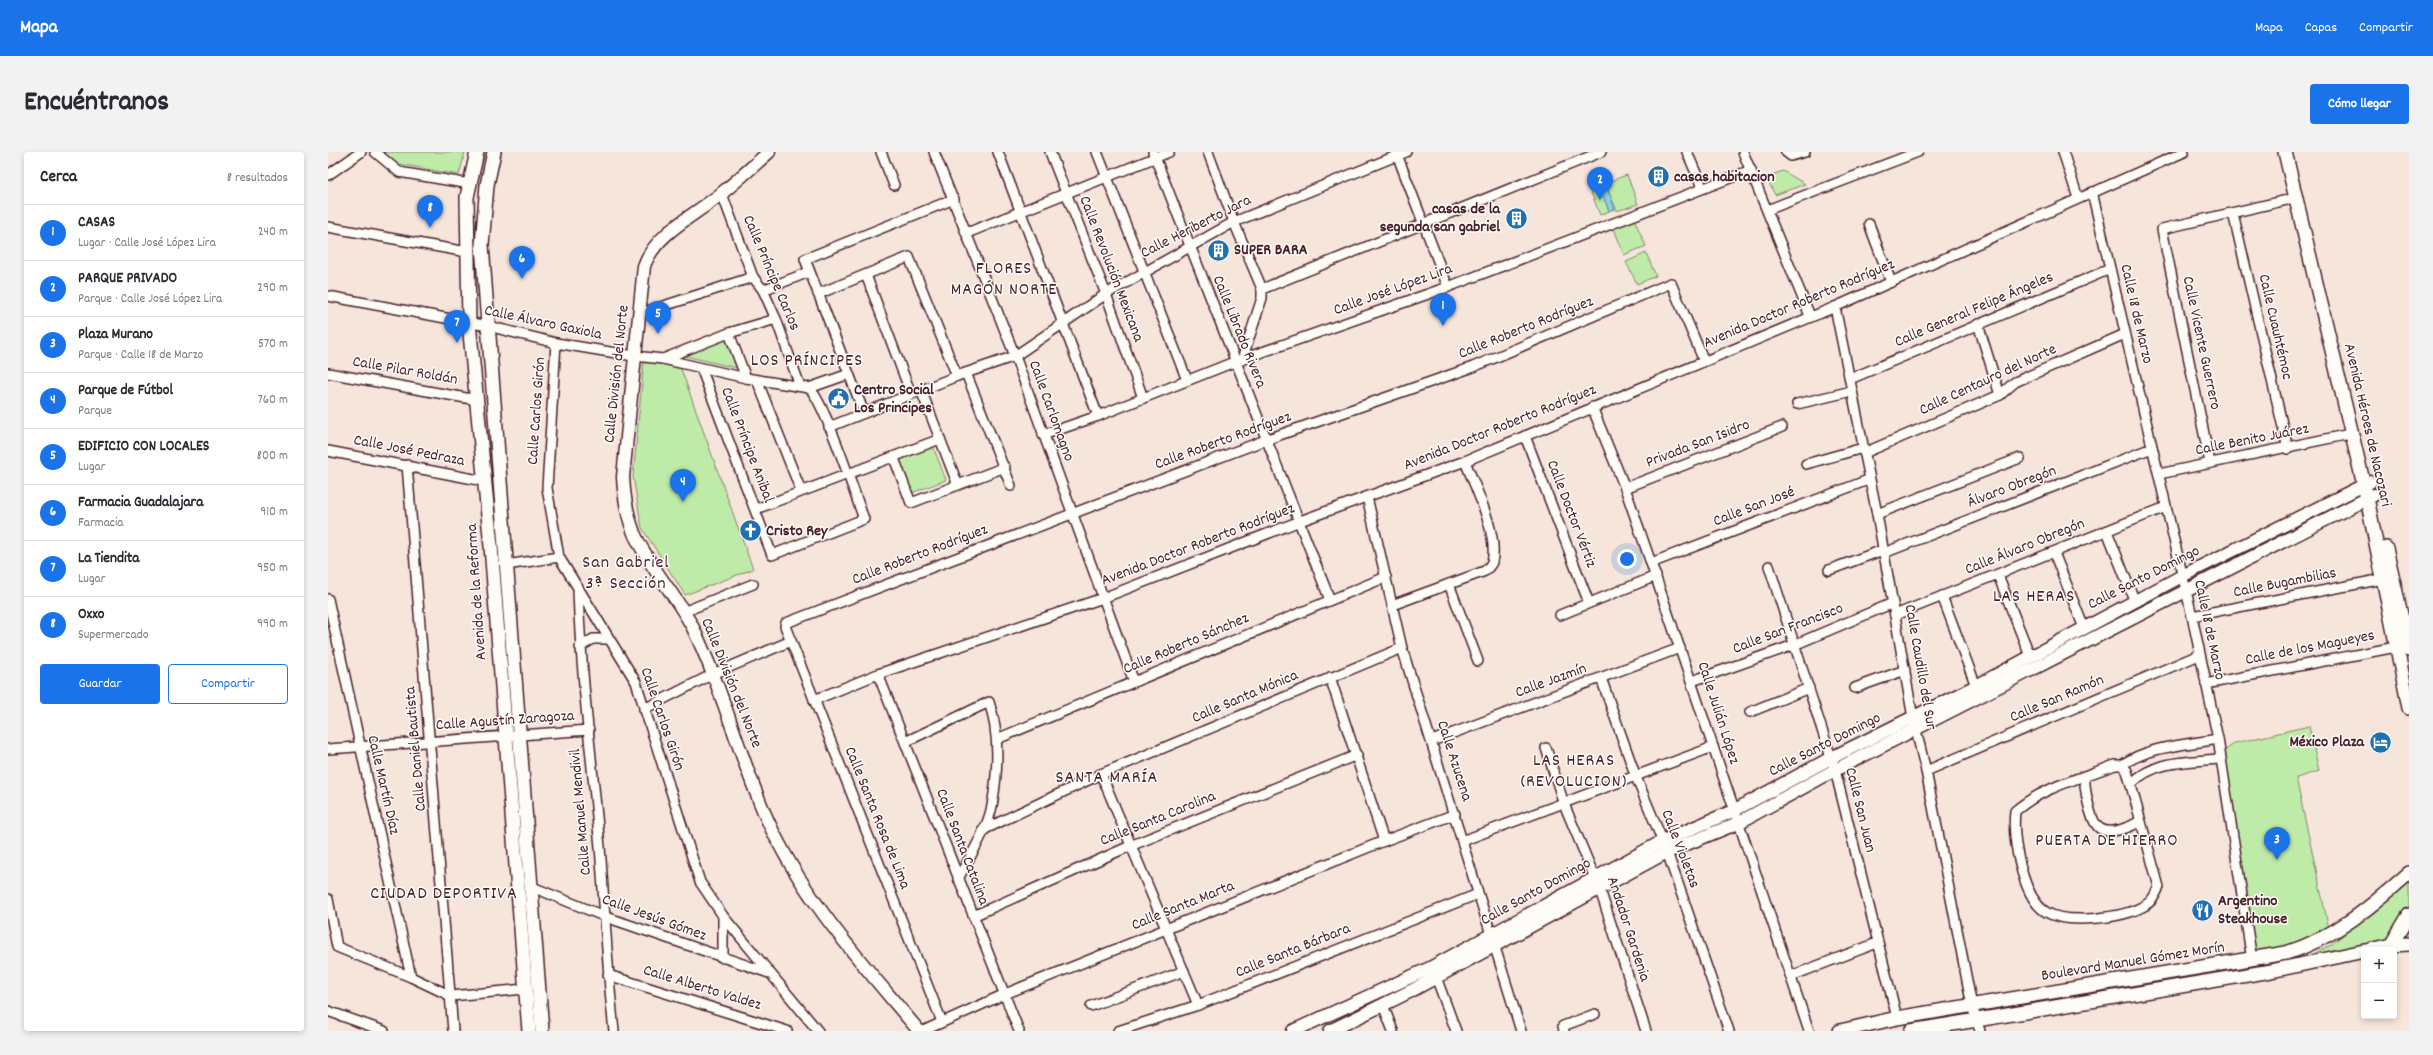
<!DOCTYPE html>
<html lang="es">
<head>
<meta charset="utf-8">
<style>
  body { margin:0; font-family:Dekko,sans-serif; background:#f2f2f3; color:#2b2b33 }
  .controls { position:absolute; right:12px; bottom:12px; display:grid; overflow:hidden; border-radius:4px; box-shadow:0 2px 6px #0003 }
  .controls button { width:36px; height:36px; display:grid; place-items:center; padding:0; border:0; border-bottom:1px solid #e1e1e2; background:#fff; color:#2b2b33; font:20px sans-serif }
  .you { position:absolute; left:1299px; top:407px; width:14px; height:14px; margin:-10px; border:3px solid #fff; border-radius:50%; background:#1a73e8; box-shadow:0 0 0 6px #1a73e833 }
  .badge { display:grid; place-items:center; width:26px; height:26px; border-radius:50%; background:#1a73e8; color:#fff; font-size:13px; font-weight:700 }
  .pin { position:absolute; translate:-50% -33px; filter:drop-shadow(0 1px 2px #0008) }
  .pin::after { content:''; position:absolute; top:21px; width:14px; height:12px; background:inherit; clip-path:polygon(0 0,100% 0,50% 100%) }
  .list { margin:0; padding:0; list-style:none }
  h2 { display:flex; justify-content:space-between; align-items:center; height:52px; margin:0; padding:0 16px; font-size:17px }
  h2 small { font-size:13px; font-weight:400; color:#7c7c81 }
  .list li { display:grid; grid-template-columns:26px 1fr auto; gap:12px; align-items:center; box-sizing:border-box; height:56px; padding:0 16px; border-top:1px solid #e1e1e2 }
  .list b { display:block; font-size:15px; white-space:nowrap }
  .list p { margin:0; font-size:13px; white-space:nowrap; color:#7c7c81 }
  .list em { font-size:13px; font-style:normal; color:#7c7c81 }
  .actions { display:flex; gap:8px; padding:12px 16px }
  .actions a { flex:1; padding:9px 0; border:1px solid #1a73e8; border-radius:4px; text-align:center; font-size:14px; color:#1a73e8 }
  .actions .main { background:#1a73e8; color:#fff }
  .map { position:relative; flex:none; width:2081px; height:879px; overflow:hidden; border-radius:4px }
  header { display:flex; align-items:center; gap:24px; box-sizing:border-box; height:56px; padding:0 20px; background:#1a73e8; color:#fff }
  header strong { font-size:19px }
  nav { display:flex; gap:22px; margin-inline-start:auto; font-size:14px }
  .intro { display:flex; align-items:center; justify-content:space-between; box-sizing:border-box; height:96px; padding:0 24px }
  h1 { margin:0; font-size:28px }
  .button { padding:10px 18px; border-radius:4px; background:#1a73e8; color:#fff; font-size:14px; font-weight:700 }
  main { display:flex; gap:24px; padding:0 24px }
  aside { flex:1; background:#fff; border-radius:4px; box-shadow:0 2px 6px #0003 }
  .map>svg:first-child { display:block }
</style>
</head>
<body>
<header>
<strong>Mapa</strong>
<nav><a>Mapa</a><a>Capas</a><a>Compartir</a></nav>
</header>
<div class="intro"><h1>Encuéntranos</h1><a class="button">Cómo llegar</a></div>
<main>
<aside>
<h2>Cerca<small>8 resultados</small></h2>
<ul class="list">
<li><span class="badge">1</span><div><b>CASAS</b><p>Lugar · Calle José López Lira</p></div><em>240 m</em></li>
<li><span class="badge">2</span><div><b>PARQUE PRIVADO</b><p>Parque · Calle José López Lira</p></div><em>290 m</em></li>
<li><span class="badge">3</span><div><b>Plaza Murano</b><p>Parque · Calle 18 de Marzo</p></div><em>570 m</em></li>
<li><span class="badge">4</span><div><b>Parque de Fútbol</b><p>Parque</p></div><em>760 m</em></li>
<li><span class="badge">5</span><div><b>EDIFICIO CON LOCALES</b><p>Lugar</p></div><em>800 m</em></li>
<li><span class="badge">6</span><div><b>Farmacia Guadalajara</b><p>Farmacia</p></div><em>910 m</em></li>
<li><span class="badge">7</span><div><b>La Tiendita</b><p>Lugar</p></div><em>950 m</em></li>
<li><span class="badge">8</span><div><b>Oxxo</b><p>Supermercado</p></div><em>990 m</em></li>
</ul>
<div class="actions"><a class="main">Guardar</a><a>Compartir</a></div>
</aside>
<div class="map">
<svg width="2081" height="879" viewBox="0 0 2081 879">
  <rect width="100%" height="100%" fill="#f6e5da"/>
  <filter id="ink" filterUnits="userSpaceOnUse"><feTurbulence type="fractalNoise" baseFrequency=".025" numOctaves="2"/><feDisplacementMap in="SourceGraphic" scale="8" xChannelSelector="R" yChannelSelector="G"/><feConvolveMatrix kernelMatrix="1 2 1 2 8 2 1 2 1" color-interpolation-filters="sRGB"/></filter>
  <g filter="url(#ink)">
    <g fill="#beeba8" stroke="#84856a">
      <path d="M56 0H137L131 23 66 11Z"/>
      <path d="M1455 19 1477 32 1447 43 1438 25Z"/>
      <path d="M1299 23 1310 52 1289 59 1277 31Z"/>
      <path d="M1271 34 1281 59 1272 63 1262 38Z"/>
      <path d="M1306 67 1318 94 1296 103 1285 74Z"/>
      <path d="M1318 101 1328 124 1309 132 1298 110Z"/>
      <path d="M398 185 409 216 357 204Z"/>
      <path d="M316 208 353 217 425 417 357 443 314 376 305 325Z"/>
      <path d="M604 292 618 328 581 342 568 306Z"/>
      <path d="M1981 574 1991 619 1968 626 2001 777 1959 797 1927 801 1895 605 1898 598 1907 591Z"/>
      <path d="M2081 728V786L1979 805 2003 793Z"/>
    </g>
    <path fill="#84d2e2" stroke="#6d8a99" d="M1278 32 1287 57 1281 59 1271 34Z"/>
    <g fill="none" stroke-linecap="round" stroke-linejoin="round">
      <defs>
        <g id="minor">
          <path d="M47 0 71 20 142 32"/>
          <path d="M553 0 566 33"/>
          <path d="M606 0 687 204 806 530"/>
          <path d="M670 0 770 264"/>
          <path d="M722 0 778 142 815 246"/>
          <path d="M769 0 859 228"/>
          <path d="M825 0 1002 448"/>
          <path d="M880 0 906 70 934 137V146L914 208"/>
          <path d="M1068 0 1120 135"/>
          <path d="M1359 0 1374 35"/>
          <path d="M1415 0 1482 164"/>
          <path d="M1458 0 1463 4 1477 0"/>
          <path d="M1735 0 1750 46"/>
          <path d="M0 23 33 0"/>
          <path d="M1764 40 1864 464 1890 587 1924 808"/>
          <path d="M394 42 425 125 435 138 448 167 472 234"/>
          <path d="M1439 58 1590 0"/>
          <path d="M1905 61 1960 297"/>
          <path d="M1541 72 1563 130"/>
          <path d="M0 75 139 100"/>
          <path d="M639 81 841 0"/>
          <path d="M538 123 583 242"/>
          <path d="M934 137 1273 0"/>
          <path d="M435 138 481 120"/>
          <path d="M490 142 581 105 629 224"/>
          <path d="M0 144 160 174 228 191 306 204 335 207 418 226 481 236 521 222"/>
          <path d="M1507 155 1549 362 1585 566 1598 619 1644 854 1652 879"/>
          <path d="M311 162 425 125"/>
          <path d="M1650 172 1672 243"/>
          <path d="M401 181 418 226"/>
          <path d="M228 191 219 336 231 405 308 530 372 730 395 764 490 879"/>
          <path d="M335 207 401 181 448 167"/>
          <path d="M373 216 444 403 536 367C527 343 496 248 481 236"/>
          <path d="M0 221 149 248"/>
          <path d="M638 221 683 334"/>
          <path d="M1522 227 1782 117"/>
          <path d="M429 228 473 339"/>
          <path d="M593 238 630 333"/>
          <path d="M1469 252 1524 239"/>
          <path d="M1264 255 1297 336 1323 411 1481 879"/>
          <path d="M536 261 477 107 626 47"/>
          <path d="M501 275 629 224 687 204 778 142 906 70 1078 0"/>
          <path d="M715 283 770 264 906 210 1120 135 1423 18"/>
          <path d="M1197 284 1261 451"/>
          <path d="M0 299 156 329"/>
          <path d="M1536 301 1672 243 1687 230 1797 182"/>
          <path d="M566 306 583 351 677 315"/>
          <path d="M1882 311 1834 77 1968 46"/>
          <path d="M1478 312 1535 296"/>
          <path d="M79 313 125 879"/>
          <path d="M1831 322 2022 282"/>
          <path d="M1297 336 1454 275"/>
          <path d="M1039 345 1074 496 1193 879"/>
          <path d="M428 357 612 287"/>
          <path d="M1549 362 1692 306"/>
          <path d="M1779 379 1807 450"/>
          <path d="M1556 401 1824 296"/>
          <path d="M1726 401 1756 476"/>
          <path d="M1323 411 1540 328"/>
          <path d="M178 413 231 405"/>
          <path d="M1441 414 1507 618 1569 866"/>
          <path d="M1501 418 1555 398"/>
          <path d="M1670 423 1702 504"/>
          <path d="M1121 432 1150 509"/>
          <path d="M250 439C253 524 264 610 272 695 277 756 279 818 286 879"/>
          <path d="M1614 444 1648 534"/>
          <path d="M0 447 83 825"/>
          <path d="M1064 453 1157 419C1159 417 1163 413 1164 410 1171 383 1147 335 1137 309"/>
          <path d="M355 460 425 432"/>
          <path d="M1232 463 1328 424"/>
          <path d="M1567 463 1838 355"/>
          <path d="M1864 464 2055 427"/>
          <path d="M252 495 265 487H281"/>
          <path d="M550 522 691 879"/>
          <path d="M1002 525 1056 689"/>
          <path d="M1273 526 1308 625 1339 700 1401 879"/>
          <path d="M1364 529 1466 493 1565 451"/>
          <path d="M1878 532 2068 495"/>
          <path d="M1527 536 1577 518"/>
          <path d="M486 548 550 522 775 446 972 369 1137 309 1507 155 1856 0"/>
          <path d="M316 557 385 522 463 489"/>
          <path d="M1422 560 1481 536"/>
          <path d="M669 587 1058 425"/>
          <path d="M1104 589 1352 496"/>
          <path d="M577 590 661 550C672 582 670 620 664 654 659 679 642 704 630 727"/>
          <path d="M1218 596 1236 652 1272 738 1318 879"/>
          <path d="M0 597 261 578"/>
          <path d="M1787 613H1794L1799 619 1831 735C1827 743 1824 750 1816 754 1795 766 1739 773 1718 760 1694 745 1684 686 1687 659 1715 635 1753 626 1787 613Z"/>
          <path d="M1794 613C1821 594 1857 593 1890 587"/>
          <path d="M1598 619 1871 503"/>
          <path d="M773 622 870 853"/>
          <path d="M1757 624C1756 635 1762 672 1773 677 1783 683 1803 675 1812 669"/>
          <path d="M1803 632C1826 608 1860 610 1891 607"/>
          <path d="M655 678 773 622 1074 496"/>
          <path d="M1134 689 1385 595"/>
          <path d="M202 734 278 765 441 821"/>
          <path d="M0 747 9 795 83 825 123 844 197 837"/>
          <path d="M395 764V806"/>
          <path d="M645 764 802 694 1029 603"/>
          <path d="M280 823 459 879"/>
          <path d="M1463 824 1549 791"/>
          <path d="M1108 825 1128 879"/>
          <path d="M1055 853 1065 879"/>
          <path d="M763 854 856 819"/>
          <path d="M0 859 56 879"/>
          <path d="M614 870 457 474 458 471 940 287 1145 215 1343 131 1376 209"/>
          <path d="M595 879 677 842 1056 689 1127 662"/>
          <path d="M790 879 870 853 1150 742"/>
          <path d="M1236 879 1235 874 1267 862"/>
        </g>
        <g id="tertiary">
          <path d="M441 0C425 14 410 28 394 41 368 63 328 80 316 114L295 325C296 344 299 363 306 381 321 415 348 443 365 476 395 538 411 604 439 667 475 747 535 812 591 879"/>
          <path d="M965 879 1102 816 1335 689 1405 659 1503 606 1648 534 1854 424 2042 330"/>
          <path d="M1002 879 1083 839 1339 700 1410 671 1507 618 2046 343"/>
        </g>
        <g id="secondary">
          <path d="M149 0 139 45 141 171 163 394 201 879"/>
          <path d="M166 0 159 33 154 93 214 879"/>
          <path d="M1957 0 2039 346 2081 556"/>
          <path d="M2058 396 2081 498"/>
          <path d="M2063 793 2081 763"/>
          <path d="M2041 798 2063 793 2081 792"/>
          <path d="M1512 879 1569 866 1958 801C2005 787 2044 754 2081 721"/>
          <path d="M1583 879 1943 819 2036 799"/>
        </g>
      </defs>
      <use href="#minor" stroke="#4a1f2b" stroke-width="12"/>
      <use href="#tertiary" stroke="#4a1f2b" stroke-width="15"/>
      <use href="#secondary" stroke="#4a1f2b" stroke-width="16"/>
      <use href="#minor" stroke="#fdfcf7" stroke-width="9"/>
      <use href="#tertiary" stroke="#fdfcf7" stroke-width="12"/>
      <use href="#secondary" stroke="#fdfcf7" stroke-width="13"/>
    </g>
  </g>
  <defs>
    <symbol id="building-disc" viewBox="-11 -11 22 22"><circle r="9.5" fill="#1f6fb2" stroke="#fdfcf7"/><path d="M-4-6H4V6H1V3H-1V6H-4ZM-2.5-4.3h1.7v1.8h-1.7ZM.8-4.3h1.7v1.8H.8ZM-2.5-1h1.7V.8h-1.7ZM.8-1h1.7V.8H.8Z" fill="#fff"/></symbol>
    <symbol id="civic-disc" viewBox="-11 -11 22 22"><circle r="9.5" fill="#1f6fb2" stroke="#fdfcf7"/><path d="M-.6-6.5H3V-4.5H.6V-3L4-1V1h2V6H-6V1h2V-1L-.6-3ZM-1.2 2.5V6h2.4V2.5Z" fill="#fff"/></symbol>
    <symbol id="church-disc" viewBox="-11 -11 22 22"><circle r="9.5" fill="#1f6fb2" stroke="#fdfcf7"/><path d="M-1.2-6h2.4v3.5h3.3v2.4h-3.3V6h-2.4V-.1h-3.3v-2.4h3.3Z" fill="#fff"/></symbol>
    <symbol id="hotel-disc" viewBox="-11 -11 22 22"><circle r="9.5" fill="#1f6fb2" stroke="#fdfcf7"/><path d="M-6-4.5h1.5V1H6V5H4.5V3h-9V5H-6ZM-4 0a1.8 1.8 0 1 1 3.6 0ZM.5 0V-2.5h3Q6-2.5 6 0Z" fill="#fff"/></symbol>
    <symbol id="restaurant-disc" viewBox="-11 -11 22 22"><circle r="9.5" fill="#1f6fb2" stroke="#fdfcf7"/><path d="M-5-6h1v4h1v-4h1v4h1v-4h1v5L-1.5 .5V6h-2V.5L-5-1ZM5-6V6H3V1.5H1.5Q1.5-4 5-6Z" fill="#fff"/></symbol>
  </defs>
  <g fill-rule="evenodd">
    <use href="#building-disc" x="1318" y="12" width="25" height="25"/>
    <use href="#building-disc" x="1176" y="54" width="25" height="25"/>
    <use href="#building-disc" x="878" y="86" width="25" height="25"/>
    <use href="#civic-disc" x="498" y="234" width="25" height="25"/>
    <use href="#church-disc" x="410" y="366" width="25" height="25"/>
    <use href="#hotel-disc" x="2040" y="578" width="25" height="25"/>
    <use href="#restaurant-disc" x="1862" y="746" width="25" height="25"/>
  </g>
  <g text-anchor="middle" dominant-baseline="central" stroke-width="3" stroke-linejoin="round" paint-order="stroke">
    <g font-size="16" font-weight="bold" fill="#4a1f2b" stroke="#fdfcf7" text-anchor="start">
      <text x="1346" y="25">casas habitacion</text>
      <text x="1172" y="57" text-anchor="end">casas de la<tspan x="1172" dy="18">segunda san gabriel</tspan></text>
      <text x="906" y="98">SUPER BARA</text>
      <text x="526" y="238">Centro Social<tspan x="526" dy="18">Los Principes</tspan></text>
      <text x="438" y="379">Cristo Rey</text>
      <text x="2036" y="590" text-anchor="end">México Plaza</text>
      <text x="1890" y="749">Argentino<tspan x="1890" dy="18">Steakhouse</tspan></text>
    </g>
    <g font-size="16" fill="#4a1f2b" stroke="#fdfcf7">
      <text transform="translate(868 75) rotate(-27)">Calle Heriberto Jara</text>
      <text transform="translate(783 117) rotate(69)">Calle Revolución Mexicana</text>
      <text transform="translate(443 121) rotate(67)">Calle Príncipe Carlos</text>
      <text transform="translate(1065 138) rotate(-20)">Calle José López Lira</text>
      <text transform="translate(1471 152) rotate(-23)">Avenida Doctor Roberto Rodríguez</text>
      <text transform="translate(1646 158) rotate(-23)">Calle General Felipe Ángeles</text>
      <text transform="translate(1808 162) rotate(77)">Calle 18 de Marzo</text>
      <text transform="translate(215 171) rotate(12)">Calle Álvaro Gaxiola</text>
      <text transform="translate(1947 175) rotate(77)">Calle Cuauhtémoc</text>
      <text transform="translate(1198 176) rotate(-22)">Calle Roberto Rodríguez</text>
      <text transform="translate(911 180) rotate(68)">Calle Librado Rivera</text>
      <text transform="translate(1873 191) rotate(78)">Calle Vicente Guerrero</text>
      <text transform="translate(77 219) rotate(10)">Calle Pilar Roldán</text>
      <text transform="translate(289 222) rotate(-84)">Calle División del Norte</text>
      <text transform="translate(1660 228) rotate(-25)">Calle Centauro del Norte</text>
      <text transform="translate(209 259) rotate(-86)">Calle Carlos Girón</text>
      <text transform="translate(723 259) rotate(70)">Calle Carlomagno</text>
      <text transform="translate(2039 273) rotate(77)">Avenida Héroes de Nacozari</text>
      <text transform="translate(1172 276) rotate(-22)">Avenida Doctor Roberto Rodríguez</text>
      <text transform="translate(1924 288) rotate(-11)">Calle Benito Juárez</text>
      <text transform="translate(895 289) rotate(-20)">Calle Roberto Rodríguez</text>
      <text transform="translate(1370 292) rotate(-21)">Privada San Isidro</text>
      <text transform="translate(419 293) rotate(69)">Calle Príncipe Anibal</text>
      <text transform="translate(81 299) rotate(11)">Calle José Pedraza</text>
      <text transform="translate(1684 335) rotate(-21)">Álvaro Obregón</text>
      <text transform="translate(1426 355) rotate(-21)">Calle San José</text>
      <text transform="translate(1243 362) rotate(69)">Calle Doctor Vértiz</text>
      <text transform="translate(870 393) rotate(-21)">Avenida Doctor Roberto Rodríguez</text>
      <text transform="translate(1697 395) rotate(-22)">Calle Álvaro Obregón</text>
      <text transform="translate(592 403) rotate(-21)">Calle Roberto Rodríguez</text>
      <text transform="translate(1816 426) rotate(-27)">Calle Santo Domingo</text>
      <text transform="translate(1957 431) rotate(-11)">Calle Bugambilias</text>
      <text transform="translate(149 440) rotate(-94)">Avenida de la Reforma</text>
      <text transform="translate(1460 477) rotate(-21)">Calle San Francisco</text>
      <text transform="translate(1881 478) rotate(78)">Calle 18 de Marzo</text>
      <text transform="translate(858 492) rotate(-23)">Calle Roberto Sánchez</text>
      <text transform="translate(1982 496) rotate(-11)">Calle de los Magueyes</text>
      <text transform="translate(1592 515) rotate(80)">Calle Caudillo del Sur</text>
      <text transform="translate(1223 529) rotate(-20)">Calle Jazmín</text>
      <text transform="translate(403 531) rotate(68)">Calle División del Norte</text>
      <text transform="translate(917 545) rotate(-23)">Calle Santa Mónica</text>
      <text transform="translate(1729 547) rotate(-23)">Calle San Ramón</text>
      <text transform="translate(1390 561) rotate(72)">Calle Julián López</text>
      <text transform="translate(334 567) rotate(71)">Calle Carlos Girón</text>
      <text transform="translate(177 569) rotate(-4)">Calle Agustín Zaragoza</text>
      <text transform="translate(1497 593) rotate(-27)">Calle Santo Domingo</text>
      <text transform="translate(88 597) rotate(-95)">Calle Daniel Bautista</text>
      <text transform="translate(1126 609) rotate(72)">Calle Azucena</text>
      <text transform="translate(55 633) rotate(77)">Calle Martín Díaz</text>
      <text transform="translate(1532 658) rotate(76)">Calle San Juan</text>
      <text transform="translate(253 660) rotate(-95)">Calle Manuel Mendivil</text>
      <text transform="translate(549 666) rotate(68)">Calle Santa Rosa de Lima</text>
      <text transform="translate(830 667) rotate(-22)">Calle Santa Carolina</text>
      <text transform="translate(634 695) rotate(69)">Calle Santa Catalina</text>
      <text transform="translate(1352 697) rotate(69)">Calle Violetas</text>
      <text transform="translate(1208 740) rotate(-29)">Calle Santo Domingo</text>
      <text transform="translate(855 754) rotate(-22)">Calle Santa Marta</text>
      <text transform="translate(326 766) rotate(20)">Calle Jesús Gómez</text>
      <text transform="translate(1300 777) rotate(72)">Andador Gardenia</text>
      <text transform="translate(965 799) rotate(-22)">Calle Santa Bárbara</text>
      <text transform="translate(1805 810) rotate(-9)">Boulevard Manuel Gómez Morín</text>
      <text transform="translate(374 836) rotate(17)">Calle Alberto Valdez</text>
    </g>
    <g font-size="18" letter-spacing="1" fill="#4a1f2b" stroke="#fdfcf7">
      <text x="676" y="117">FLORES<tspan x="676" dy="21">MAGÓN NORTE</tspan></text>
      <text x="479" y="209">LOS PRÍNCIPES</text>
      <text x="298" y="411">San Gabriel<tspan x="298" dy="21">3ª Sección</tspan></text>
      <text x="1706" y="445">LAS HERAS</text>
      <text x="1246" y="609">LAS HERAS<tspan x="1246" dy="21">(REVOLUCION)</tspan></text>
      <text x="779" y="626">SANTA MARÍA</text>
      <text x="1779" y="689">PUERTA DE HIERRO</text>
      <text x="116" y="742">CIUDAD DEPORTIVA</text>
    </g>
  </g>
</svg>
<div class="controls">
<button>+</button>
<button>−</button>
</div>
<div class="you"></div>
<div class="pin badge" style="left:1115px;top:174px">1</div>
<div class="pin badge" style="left:1272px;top:48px">2</div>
<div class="pin badge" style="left:1949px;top:708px">3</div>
<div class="pin badge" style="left:355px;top:350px">4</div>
<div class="pin badge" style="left:330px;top:182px">5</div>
<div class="pin badge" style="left:194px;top:127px">6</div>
<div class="pin badge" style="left:129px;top:191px">7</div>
<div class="pin badge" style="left:102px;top:76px">8</div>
</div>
</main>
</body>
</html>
